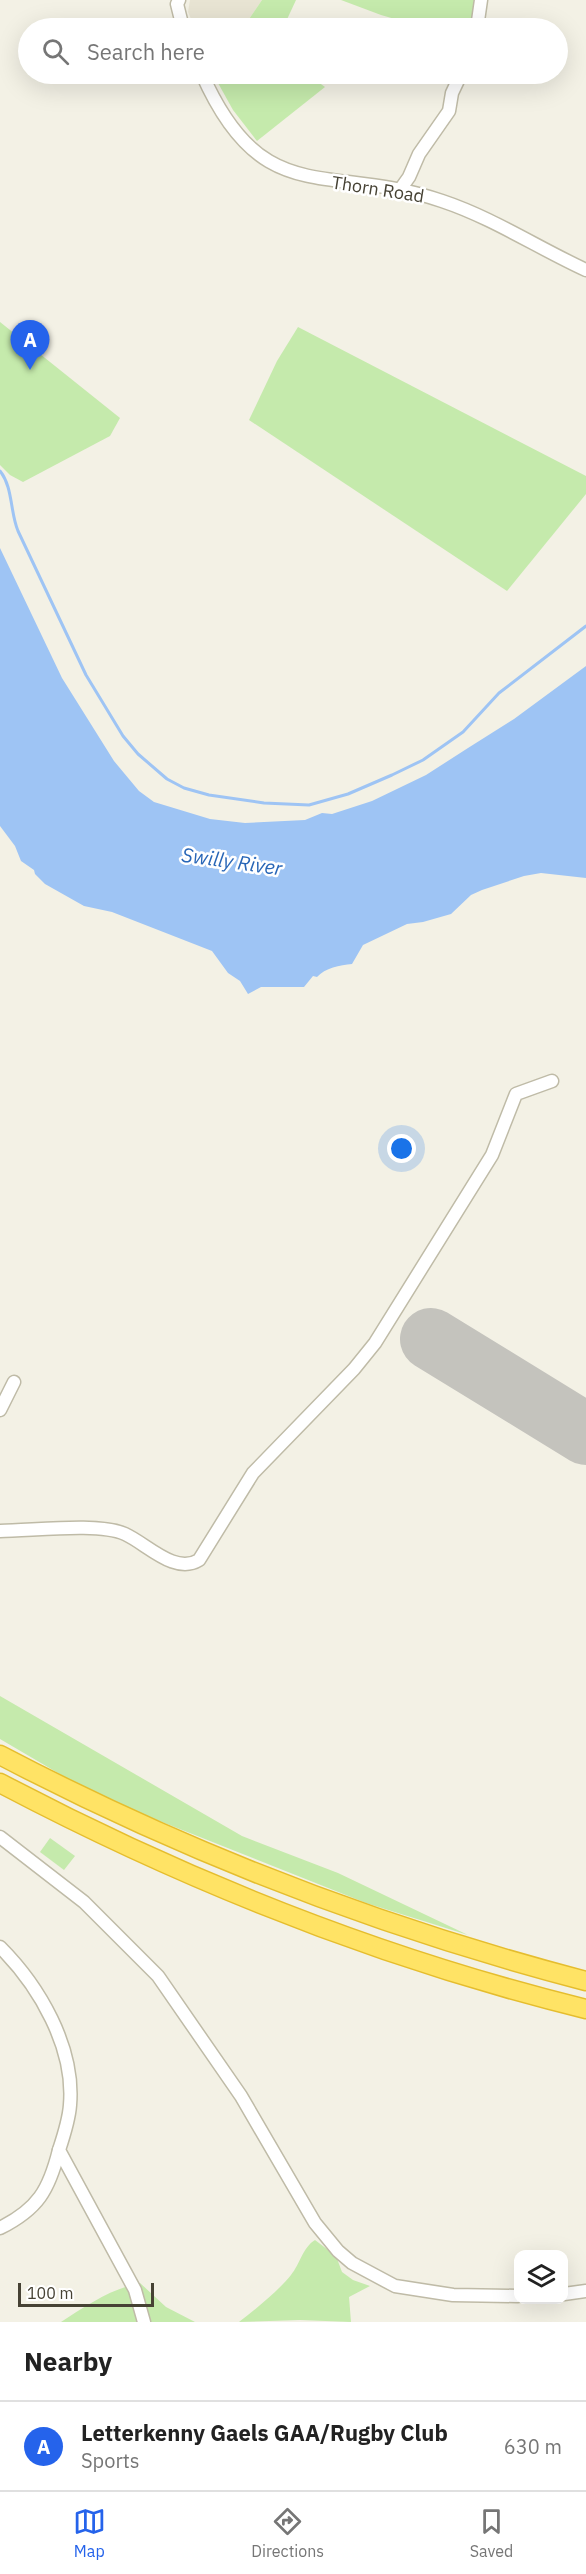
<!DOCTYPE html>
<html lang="en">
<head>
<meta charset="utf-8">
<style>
  body { margin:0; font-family:"IBM Plex Sans",sans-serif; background:#f2f2f2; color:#222 }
  .controls { position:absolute; right:18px; bottom:18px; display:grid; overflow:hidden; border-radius:12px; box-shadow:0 6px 24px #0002 }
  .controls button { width:54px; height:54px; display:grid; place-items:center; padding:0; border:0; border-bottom:2px solid #e0e0e0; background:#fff; color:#222; font:30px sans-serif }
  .scale { position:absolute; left:18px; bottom:15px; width:136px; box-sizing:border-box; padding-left:6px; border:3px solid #464234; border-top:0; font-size:16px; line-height:21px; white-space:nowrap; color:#464234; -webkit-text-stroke:4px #fff; paint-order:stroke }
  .you { position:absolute; left:402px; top:1149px; width:21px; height:21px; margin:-15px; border:4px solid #fff; border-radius:50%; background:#1a73e8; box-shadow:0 0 0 9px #1a73e833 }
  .badge { display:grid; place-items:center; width:39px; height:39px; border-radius:50%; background:#2563eb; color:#fff; font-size:20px; font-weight:700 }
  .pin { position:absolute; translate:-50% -50px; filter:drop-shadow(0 2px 3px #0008) }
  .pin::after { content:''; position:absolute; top:32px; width:21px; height:18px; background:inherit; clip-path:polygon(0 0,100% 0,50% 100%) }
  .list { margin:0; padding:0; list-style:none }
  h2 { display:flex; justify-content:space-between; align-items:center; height:78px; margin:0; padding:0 24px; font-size:26px }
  h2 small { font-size:20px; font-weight:400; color:#767676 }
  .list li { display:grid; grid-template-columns:39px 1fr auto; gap:18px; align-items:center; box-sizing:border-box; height:90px; padding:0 24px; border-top:2px solid #e0e0e0 }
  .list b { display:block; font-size:22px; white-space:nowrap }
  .list p { margin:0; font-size:20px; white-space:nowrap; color:#767676 }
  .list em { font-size:20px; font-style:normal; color:#767676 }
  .icon { flex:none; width:33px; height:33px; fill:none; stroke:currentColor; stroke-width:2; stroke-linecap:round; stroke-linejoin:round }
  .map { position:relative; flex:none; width:586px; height:2322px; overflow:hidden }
  .search { position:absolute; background:#fff; box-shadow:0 6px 24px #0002; left:18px; right:18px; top:18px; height:66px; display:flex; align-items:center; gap:15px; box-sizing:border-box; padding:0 21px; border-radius:33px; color:#767676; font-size:22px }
  .sheet { height:168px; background:#fff }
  nav { display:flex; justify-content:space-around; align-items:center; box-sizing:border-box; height:84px; border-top:2px solid #e0e0e0; background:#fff; font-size:16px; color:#767676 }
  nav a { display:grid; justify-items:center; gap:3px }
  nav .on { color:#2563eb }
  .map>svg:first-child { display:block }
</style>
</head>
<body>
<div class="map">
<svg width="586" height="2322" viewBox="0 0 586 2322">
  <rect width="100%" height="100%" fill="#f3f1e5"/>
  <path fill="#e8e4d3" d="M190 0H262L243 28H195L188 12Z"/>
  <g fill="#c5eaac">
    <path d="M262 0H296L283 28H243Z"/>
    <path d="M341 0H474L471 28H426L381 15Z"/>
    <path d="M213 74H307L325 87 257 141 233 110Z"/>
    <path d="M0 322 120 418 110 436 23 482 10 475 0 465Z"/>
    <path d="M298 327 586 476V494L507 591 249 420 277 361Z"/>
    <path d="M0 1696 242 1836 338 1873 468 1935 366 1903 99 1797 0 1739Z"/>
    <path d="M50 1838 75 1856 64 1870 40 1852Z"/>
    <path d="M315 2240 336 2256 342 2272 353 2280 370 2286 349 2297 351 2322 300 2320 239 2322C256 2309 278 2291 291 2275 300 2264 303 2247 315 2240Z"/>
    <path d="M140 2283 166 2307 195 2322H61C86 2306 110 2289 140 2283Z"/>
  </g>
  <path fill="#9ec4f4" d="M0 548 62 678 114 761 139 791 154 802 210 819 245 823 305 820 322 813 332 814 372 801 426 775 468 748 514 719 586 666V878L541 873 524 876 482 890 471 895 451 914 423 922 407 924 363 945 352 964C340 965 325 968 317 977L313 976 304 987H261L248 994 240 981 228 973 212 951 112 912 84 906 45 884 35 874 34 870 21 861 15 846 0 826Z"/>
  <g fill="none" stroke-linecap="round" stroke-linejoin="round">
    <path stroke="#9ec4f4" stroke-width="3" d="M0 471C13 487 10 512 18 531L86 675 123 736 138 754 167 779 184 788 209 795 264 803 309 805 348 794 392 775 423 760 463 732 499 693 586 626"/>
    <path stroke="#c4c3bd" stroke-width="62" d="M431 1339 586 1434"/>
    <defs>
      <g id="minor">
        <path d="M179 0 177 4 183 28"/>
        <path d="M477 28 481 0"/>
        <path d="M202 74C263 212 329 162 442 201 493 218 538 248 586 270"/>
        <path d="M399 191 409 177 419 154 449 111 452 93 461 74"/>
        <path d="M0 1410 14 1382"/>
        <path d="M0 1531C32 1531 98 1522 125 1534 147 1544 175 1575 199 1560L253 1473 354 1369 375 1343 492 1155 516 1094 552 1081"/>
        <path d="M0 1837 84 1902 158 1976 241 2096 315 2223 338 2251 352 2263 395 2286 453 2295 518 2296"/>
        <path d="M0 1947C39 1986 75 2047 70 2105 69 2120 64 2135 59 2150L135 2290 144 2322"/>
        <path d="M0 2228C38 2209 49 2190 59 2150"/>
        <path d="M564 2294 586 2291"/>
      </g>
      <g id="highway">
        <path d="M0 1755C187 1853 382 1928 586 1981"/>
        <path d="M0 1783C186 1881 382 1959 586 2009"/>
      </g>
    </defs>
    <use href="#minor" stroke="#bfbba7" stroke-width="15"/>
    <use href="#highway" stroke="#e5bd2e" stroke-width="21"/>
    <use href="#minor" stroke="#fff" stroke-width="12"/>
    <use href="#highway" stroke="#ffe365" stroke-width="18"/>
  </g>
  <g text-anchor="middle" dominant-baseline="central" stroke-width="5" stroke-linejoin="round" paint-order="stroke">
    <g font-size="18" fill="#464234" stroke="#fff">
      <text transform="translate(378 189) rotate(9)">Thorn Road</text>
    </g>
    <g font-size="20" font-style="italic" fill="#2866b7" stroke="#fff">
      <text transform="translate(232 861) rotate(8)">Swilly River</text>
    </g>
  </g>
</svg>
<div class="controls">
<button><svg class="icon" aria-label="layers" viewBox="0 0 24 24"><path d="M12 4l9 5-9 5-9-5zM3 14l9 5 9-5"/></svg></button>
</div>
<div class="scale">100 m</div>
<div class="you"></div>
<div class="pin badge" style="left:30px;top:370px">A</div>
<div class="search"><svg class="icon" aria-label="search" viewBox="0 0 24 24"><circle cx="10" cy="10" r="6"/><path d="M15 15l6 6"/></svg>Search here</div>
</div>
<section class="sheet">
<h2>Nearby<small></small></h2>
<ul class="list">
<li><span class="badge">A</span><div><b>Letterkenny Gaels GAA/Rugby Club</b><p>Sports</p></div><em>630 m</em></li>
</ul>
</section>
<nav>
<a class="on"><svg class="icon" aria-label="map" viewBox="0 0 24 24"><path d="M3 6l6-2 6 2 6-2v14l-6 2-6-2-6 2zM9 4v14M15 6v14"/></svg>Map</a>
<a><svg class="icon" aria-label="directions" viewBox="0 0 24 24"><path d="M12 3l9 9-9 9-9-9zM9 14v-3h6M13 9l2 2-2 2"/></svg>Directions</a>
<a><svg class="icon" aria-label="saved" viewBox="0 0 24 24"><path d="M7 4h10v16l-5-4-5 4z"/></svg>Saved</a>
</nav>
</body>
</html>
